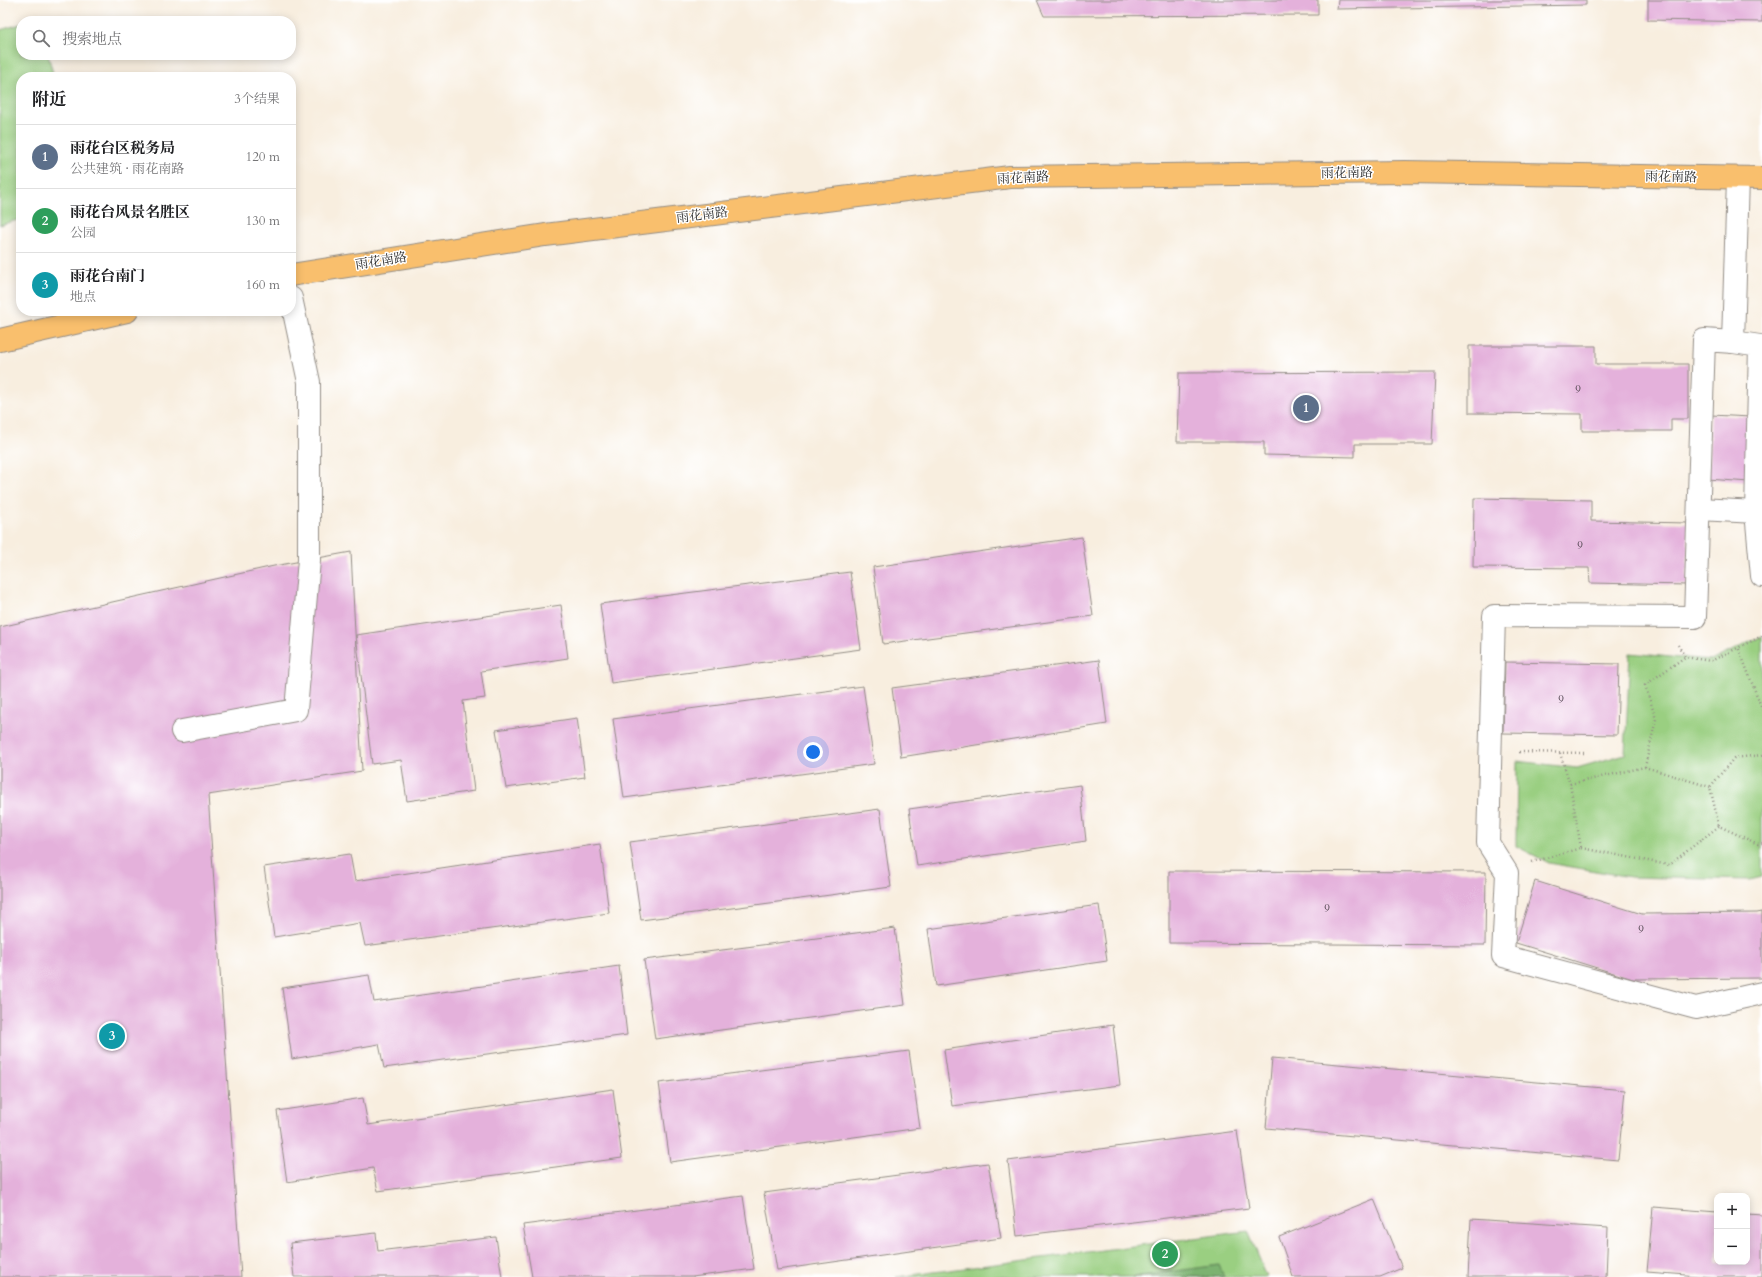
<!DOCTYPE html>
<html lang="zh">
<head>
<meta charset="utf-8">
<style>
  body { margin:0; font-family:Cardo,"Noto Serif SC",serif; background:#f2f2f2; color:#202124 }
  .controls { position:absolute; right:12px; bottom:12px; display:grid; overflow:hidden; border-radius:8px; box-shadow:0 2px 10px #0003 }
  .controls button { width:36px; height:36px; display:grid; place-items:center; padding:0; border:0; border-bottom:1px solid #e0e0e0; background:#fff; color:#202124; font:20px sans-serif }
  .you { position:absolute; left:813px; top:752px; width:14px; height:14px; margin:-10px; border:3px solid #fff; border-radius:50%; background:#1a73e8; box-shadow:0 0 0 6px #1a73e833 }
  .badge { display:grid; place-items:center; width:26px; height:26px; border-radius:50%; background:#d1495b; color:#fff; font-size:13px; font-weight:700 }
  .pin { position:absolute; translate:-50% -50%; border:2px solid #fff; box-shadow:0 1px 4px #0006 }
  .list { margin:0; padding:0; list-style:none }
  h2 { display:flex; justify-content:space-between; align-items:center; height:52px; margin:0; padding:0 16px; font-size:17px }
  h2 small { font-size:13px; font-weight:400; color:#757577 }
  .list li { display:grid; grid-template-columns:26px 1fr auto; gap:12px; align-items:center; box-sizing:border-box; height:64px; padding:0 16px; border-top:1px solid #e0e0e0 }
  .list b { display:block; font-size:15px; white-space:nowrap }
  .list p { margin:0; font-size:13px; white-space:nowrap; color:#757577 }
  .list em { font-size:13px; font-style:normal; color:#757577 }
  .icon { flex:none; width:22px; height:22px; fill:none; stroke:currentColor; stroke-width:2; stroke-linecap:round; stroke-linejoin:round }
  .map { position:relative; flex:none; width:1762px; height:1277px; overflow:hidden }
  .search { position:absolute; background:#fff; box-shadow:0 2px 10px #0003; left:16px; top:16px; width:280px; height:44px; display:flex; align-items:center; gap:10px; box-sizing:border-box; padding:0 14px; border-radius:16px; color:#757577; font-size:15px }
  .panel { position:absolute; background:#fff; box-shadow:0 2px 10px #0003; left:16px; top:72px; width:280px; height:244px; border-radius:16px }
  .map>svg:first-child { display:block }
</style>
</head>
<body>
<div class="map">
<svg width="1762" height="1277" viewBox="0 0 1762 1277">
  <rect width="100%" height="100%" fill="#fff"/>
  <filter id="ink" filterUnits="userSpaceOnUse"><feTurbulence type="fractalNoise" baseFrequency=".025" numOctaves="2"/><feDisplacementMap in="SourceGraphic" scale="8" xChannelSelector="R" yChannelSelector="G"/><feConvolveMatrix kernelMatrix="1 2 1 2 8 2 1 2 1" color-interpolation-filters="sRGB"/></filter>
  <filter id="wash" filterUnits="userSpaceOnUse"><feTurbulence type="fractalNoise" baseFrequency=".012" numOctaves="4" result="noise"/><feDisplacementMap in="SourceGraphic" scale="16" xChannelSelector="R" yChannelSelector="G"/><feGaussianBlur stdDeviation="0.9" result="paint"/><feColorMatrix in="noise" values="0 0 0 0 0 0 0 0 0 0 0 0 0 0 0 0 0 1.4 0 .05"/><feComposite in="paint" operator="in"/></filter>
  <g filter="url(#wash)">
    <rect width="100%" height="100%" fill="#f8eedf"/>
    <g fill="#9acf81" stroke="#627d56">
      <path d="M21 24V55H48L54 77H21V219L0 225V30Z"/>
      <path d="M1762 636V877L1750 880 1630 877 1549 863 1516 846 1517 761 1577 768 1625 754 1630 653 1711 661Z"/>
      <path d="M1248 1231 1267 1277H896Z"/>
    </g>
    <path fill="#7bb26f" stroke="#536e4d" d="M1219 1265 1224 1277H1133Z"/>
    <g id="blocks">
      <g fill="#e4b1db">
        <path d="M1037 0H1318V15L1044 16Z"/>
        <path d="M1338 0H1586V5L1337 9Z"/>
        <path d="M1648 0H1762V22L1648 20Z"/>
        <path d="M1469 346H1596V364H1688V419H1671V431H1582V414L1469 413Z"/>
        <path d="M1435 372 1432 444H1355V457L1264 455V442H1177L1179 373Z"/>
        <path d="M1711 415 1751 417 1749 482 1708 479Z"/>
        <path d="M1474 498 1591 500V521L1688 523 1687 585 1590 583 1589 568 1473 567Z"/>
        <path d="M1082 537 1093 616 883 644 873 567Z"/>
        <path d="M351 552 362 771 208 795 241 1277H0V627L274 566Z"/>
        <path d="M850 572 861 649 611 683 600 604Z"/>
        <path d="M561 605 568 658 481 671 485 698 463 701 474 791 407 801 401 760 372 764 356 635Z"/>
        <path d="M1099 660 1107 724 901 757 892 688Z"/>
        <path d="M1505 662 1619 664 1617 735 1503 733Z"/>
        <path d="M863 686 874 764 624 798 613 719Z"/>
        <path d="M577 718 585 777 506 788 496 730Z"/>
        <path d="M1080 785 1086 841 917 866 909 809Z"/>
        <path d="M880 809 891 887 641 920 630 842Z"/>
        <path d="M600 844 609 913 365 946 360 923 274 937 264 867 350 854 355 881Z"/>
        <path d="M1169 871 1486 872 1485 945 1169 943Z"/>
        <path d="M1535 881 1642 914 1757 913 1762 912V978L1633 979 1516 943Z"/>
        <path d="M1099 905 1107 961 936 986 928 929Z"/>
        <path d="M895 928 905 1005 655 1039 644 960Z"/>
        <path d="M619 966 627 1035 384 1068 379 1044 292 1059 282 988 369 975 374 1002Z"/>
        <path d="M1113 1025 1120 1085 952 1106 944 1050Z"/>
        <path d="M909 1051 920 1128 670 1162 659 1083Z"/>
        <path d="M1272 1058 1625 1090 1618 1160 1266 1128Z"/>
        <path d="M613 1089 622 1158 378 1191 373 1168 287 1182 277 1111 363 1098 368 1125Z"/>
        <path d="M1237 1131 1249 1208 1017 1236 1008 1161Z"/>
        <path d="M988 1163 1001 1238 777 1270 764 1193Z"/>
        <path d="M743 1196 754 1269 692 1277H532L523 1225Z"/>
        <path d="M1374 1199 1402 1268 1380 1277H1293L1279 1237Z"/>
        <path d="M1653 1207 1717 1212V1262H1747V1214L1762 1215V1277H1712L1647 1272Z"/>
        <path d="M1471 1219 1608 1228 1606 1277H1468Z"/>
        <path d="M376 1233 378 1251 496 1237 502 1277H294L290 1243Z"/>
      </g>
    </g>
  </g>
  <g filter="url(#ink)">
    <use href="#blocks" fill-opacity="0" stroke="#928c85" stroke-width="1"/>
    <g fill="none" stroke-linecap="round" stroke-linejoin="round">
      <defs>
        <g id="minor">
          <path d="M1733 342 1738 178"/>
          <path d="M1699 509 1756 512"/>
          <path d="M1762 576 1756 512 1760 346 1733 342 1704 340 1695 617 1494 616 1488 843 1507 873 1503 956 1696 1008 1762 993"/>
          <path d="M182 731 296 710 309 560V382L291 298"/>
        </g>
        <g id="major">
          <path d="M291 275 545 235 1010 177 1405 172 1762 178"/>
          <path d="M0 340 127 311"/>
        </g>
      </defs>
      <use href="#minor" stroke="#928c85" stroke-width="24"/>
      <use href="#major" stroke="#928c85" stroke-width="24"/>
      <g stroke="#928c85" stroke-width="2.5" stroke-dasharray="1 3" stroke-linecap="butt">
        <path d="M1678 645 1685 657 1711 661 1762 636"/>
        <path d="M1739 649 1762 709"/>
        <path d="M1519 752 1585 753"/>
        <path d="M1560 753 1570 784"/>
        <path d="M1762 755 1734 758 1710 787 1719 826 1758 844 1762 843"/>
        <path d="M1645 767 1656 719 1645 685 1685 657"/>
        <path d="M1581 848 1669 865 1719 826"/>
        <path d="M1532 862 1581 848 1570 784 1645 767 1710 787"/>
      </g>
      <use href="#minor" stroke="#fff" stroke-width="22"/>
      <use href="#major" stroke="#f9bf6d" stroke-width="22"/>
    </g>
  </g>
  <g text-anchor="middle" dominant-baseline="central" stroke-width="3" stroke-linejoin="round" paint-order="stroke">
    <g font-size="11" fill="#594c57">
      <text x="1578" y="389">9</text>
      <text x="1580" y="545">9</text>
      <text x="1561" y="699">9</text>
      <text x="1327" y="908">9</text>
      <text x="1641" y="929">9</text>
    </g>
    <g font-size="13" fill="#2b2b2b" stroke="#fff">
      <text transform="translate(1347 173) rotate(-1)">雨花南路</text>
      <text transform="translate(1671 177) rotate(1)">雨花南路</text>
      <text transform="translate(1023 178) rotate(-3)">雨花南路</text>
      <text transform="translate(702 215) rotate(-7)">雨花南路</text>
      <text transform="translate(381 261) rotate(-9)">雨花南路</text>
    </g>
  </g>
</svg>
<div class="controls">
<button>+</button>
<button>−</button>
</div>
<div class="you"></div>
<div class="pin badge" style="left:1306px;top:408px;background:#5c6f8a">1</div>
<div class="pin badge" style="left:1165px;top:1254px;background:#2e9e5b">2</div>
<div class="pin badge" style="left:112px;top:1036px;background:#0f9aa8">3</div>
<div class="search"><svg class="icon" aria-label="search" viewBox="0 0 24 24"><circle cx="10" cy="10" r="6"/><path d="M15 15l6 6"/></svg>搜索地点</div>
<section class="panel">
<h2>附近<small>3个结果</small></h2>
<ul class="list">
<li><span class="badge" style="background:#5c6f8a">1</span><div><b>雨花台区税务局</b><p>公共建筑 · 雨花南路</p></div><em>120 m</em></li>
<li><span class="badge" style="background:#2e9e5b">2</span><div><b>雨花台风景名胜区</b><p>公园</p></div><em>130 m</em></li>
<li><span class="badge" style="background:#0f9aa8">3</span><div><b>雨花台南门</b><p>地点</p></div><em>160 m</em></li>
</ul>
</section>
</div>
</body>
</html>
